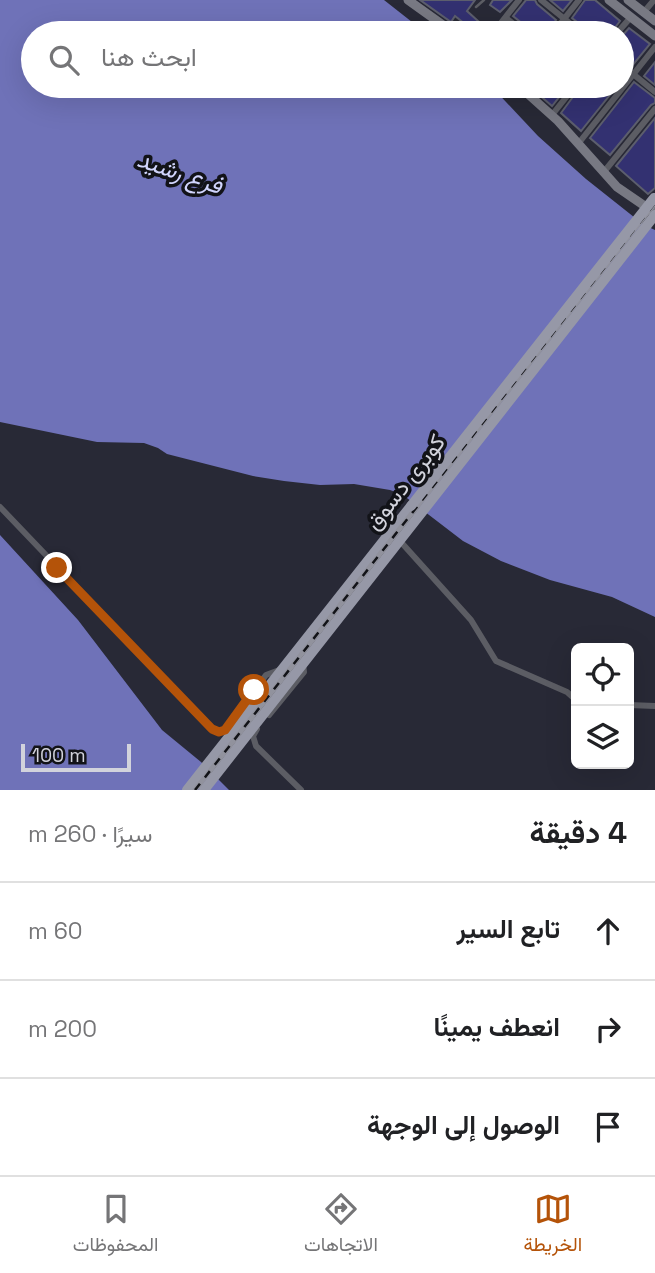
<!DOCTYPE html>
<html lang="ar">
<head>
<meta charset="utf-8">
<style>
  body { margin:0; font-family:"Space Grotesk",Vazirmatn,sans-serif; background:#f2f2f2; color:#202124; direction:rtl }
  .controls { position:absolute; right:21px; bottom:21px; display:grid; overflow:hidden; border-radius:10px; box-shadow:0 7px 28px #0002 }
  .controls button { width:63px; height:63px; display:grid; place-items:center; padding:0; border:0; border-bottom:2px solid #e0e0e0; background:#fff; color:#202124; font:35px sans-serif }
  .scale { position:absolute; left:21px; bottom:18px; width:110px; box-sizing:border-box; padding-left:7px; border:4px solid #d2d3dc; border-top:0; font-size:19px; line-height:24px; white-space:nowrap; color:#d2d3dc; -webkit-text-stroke:5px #121318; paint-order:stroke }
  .stop { position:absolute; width:21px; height:21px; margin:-16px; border:5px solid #b45309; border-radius:50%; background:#fff }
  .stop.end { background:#b45309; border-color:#fff; box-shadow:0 2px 7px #0008 }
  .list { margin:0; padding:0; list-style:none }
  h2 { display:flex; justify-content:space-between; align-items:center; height:91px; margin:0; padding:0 28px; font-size:30px }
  h2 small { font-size:23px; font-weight:400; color:#757577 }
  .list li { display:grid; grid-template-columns:46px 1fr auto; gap:21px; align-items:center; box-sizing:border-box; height:98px; padding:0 28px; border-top:2px solid #e0e0e0 }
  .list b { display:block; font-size:26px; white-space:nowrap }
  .list em { font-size:23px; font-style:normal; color:#757577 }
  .icon { flex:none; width:38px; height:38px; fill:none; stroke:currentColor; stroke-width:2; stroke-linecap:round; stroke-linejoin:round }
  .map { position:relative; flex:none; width:655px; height:790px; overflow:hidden; direction:ltr }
  .search { position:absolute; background:#fff; box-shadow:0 7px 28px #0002; left:21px; right:21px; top:21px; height:77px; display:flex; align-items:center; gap:18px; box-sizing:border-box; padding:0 24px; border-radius:38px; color:#757577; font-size:26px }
  .sheet { height:385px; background:#fff }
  nav { display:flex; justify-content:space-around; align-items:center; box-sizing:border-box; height:98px; border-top:2px solid #e0e0e0; background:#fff; font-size:19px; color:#757577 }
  nav a { display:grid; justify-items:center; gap:4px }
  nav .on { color:#b45309 }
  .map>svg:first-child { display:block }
</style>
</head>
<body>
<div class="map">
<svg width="655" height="790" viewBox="0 0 655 790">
  <rect width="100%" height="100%" fill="#282936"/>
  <g fill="#6f72b8">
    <path d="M0 0H384L426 33H33V86H491L538 136 586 179 644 225 655 230V617L612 597 550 580 501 561 463 541 403 495 390 490 354 484 320 485 284 481 253 476 167 454 158 448 144 443 97 442 0 422Z"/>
    <path d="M0 535 78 620 162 730 201 762 229 790H0Z"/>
  </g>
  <g fill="#333171" stroke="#5c5e6d" stroke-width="2">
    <path d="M420 0H475L467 11 488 30 487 33H469L462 27 465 24 455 16 451 22Z"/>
    <path d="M493 0H512L500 12 490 5Z"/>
    <path d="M526 0H535L537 4 556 20 547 33H531L529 29 513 16Z"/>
    <path d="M550 0H572L563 11Z"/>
    <path d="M585 0H595L620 21 611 33H588L586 29 572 18Z"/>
    <path d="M629 28 650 44 632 66 622 59V36Z"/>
    <path d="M655 62V85L644 76Z"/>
    <path d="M634 82 655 98V103L651 105 610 155 590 138Z"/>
    <path d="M529 86H568L552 106Z"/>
    <path d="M581 86H617L581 131 561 113Z"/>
    <path d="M655 118V188L648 194 616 166Z"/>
  </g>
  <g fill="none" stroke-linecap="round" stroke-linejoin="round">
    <path stroke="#5c5d64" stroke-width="2.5" d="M476 7 484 0"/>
    <g stroke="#5c5d64" stroke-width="6">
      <path d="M541 0 582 33"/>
      <path d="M644 12 654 0"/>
      <path d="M506 18 525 33"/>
      <path d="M493 33 519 0"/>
      <path d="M553 33 579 0"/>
      <path d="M617 33 631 17"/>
      <path d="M622 65 655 92"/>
      <path d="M552 115 575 86"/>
      <path d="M578 144 655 47"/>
      <path d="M603 173 655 109"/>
      <path d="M0 507 212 729 219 732 225 730 266 675 282 669"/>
      <path d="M400 541 471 620 496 661 567 692 576 700"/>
      <path d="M629 705 655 706"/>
      <path d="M269 715 304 672 303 663"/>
      <path d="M257 729 253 736 256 746 301 790"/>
    </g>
    <g stroke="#787983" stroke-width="9">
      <path d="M408 0 454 33"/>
      <path d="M609 0 655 36"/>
      <path d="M628 0 655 21"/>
      <path d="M519 86 558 121 617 187 652 211"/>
    </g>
    <g stroke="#9698a7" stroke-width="10">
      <path d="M187 790 411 506"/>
      <path d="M204 790 655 215"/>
    </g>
    <defs>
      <path id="rail" d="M195 790 655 203"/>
    </defs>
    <use href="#rail" stroke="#91929d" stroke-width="5"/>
    <use href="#rail" stroke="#121318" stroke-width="2.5" stroke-dasharray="8" stroke-linecap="butt"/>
    <path stroke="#9698a7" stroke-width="10" d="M411 506 654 198"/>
  </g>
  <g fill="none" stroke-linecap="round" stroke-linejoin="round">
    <path stroke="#b45309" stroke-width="9" d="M57 568 212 729 219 732 225 730 254 690"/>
  </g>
  <g text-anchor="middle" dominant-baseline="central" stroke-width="7" stroke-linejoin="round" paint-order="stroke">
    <g font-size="23" fill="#d2d3dc" stroke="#121318">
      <text transform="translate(405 482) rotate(-52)">كوبرى دسوق</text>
    </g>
    <g font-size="24" font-style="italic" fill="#d1d5fd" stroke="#121318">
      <text transform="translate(180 172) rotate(19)">فرع رشيد</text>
    </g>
  </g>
</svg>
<div class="controls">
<button><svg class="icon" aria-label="locate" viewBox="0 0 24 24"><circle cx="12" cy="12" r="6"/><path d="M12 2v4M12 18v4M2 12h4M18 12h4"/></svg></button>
<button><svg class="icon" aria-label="layers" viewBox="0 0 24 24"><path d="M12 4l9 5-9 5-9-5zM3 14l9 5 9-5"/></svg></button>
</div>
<div class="scale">100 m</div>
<div class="stop" style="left:254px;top:690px"></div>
<div class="stop end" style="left:57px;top:568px"></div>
<div class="search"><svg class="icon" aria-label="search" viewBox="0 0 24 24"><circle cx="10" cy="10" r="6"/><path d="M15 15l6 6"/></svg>ابحث هنا</div>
</div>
<section class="sheet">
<h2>4 دقيقة<small>سيرًا · 260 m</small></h2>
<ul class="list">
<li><svg class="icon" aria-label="ahead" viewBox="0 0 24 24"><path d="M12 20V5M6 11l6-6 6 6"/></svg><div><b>تابع السير</b></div><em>60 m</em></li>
<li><svg class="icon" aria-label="right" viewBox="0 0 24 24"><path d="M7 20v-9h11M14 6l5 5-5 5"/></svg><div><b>انعطف يمينًا</b></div><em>200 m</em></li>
<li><svg class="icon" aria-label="arrive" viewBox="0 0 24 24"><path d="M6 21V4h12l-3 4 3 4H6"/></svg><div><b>الوصول إلى الوجهة</b></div></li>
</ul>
</section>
<nav>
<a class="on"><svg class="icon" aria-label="map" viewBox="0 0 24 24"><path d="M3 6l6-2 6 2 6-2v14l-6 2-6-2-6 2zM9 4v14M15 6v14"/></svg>الخريطة</a>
<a><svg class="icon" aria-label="directions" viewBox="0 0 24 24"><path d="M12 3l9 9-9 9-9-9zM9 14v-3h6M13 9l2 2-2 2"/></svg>الاتجاهات</a>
<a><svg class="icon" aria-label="saved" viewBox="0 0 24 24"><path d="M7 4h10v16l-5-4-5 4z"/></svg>المحفوظات</a>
</nav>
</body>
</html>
